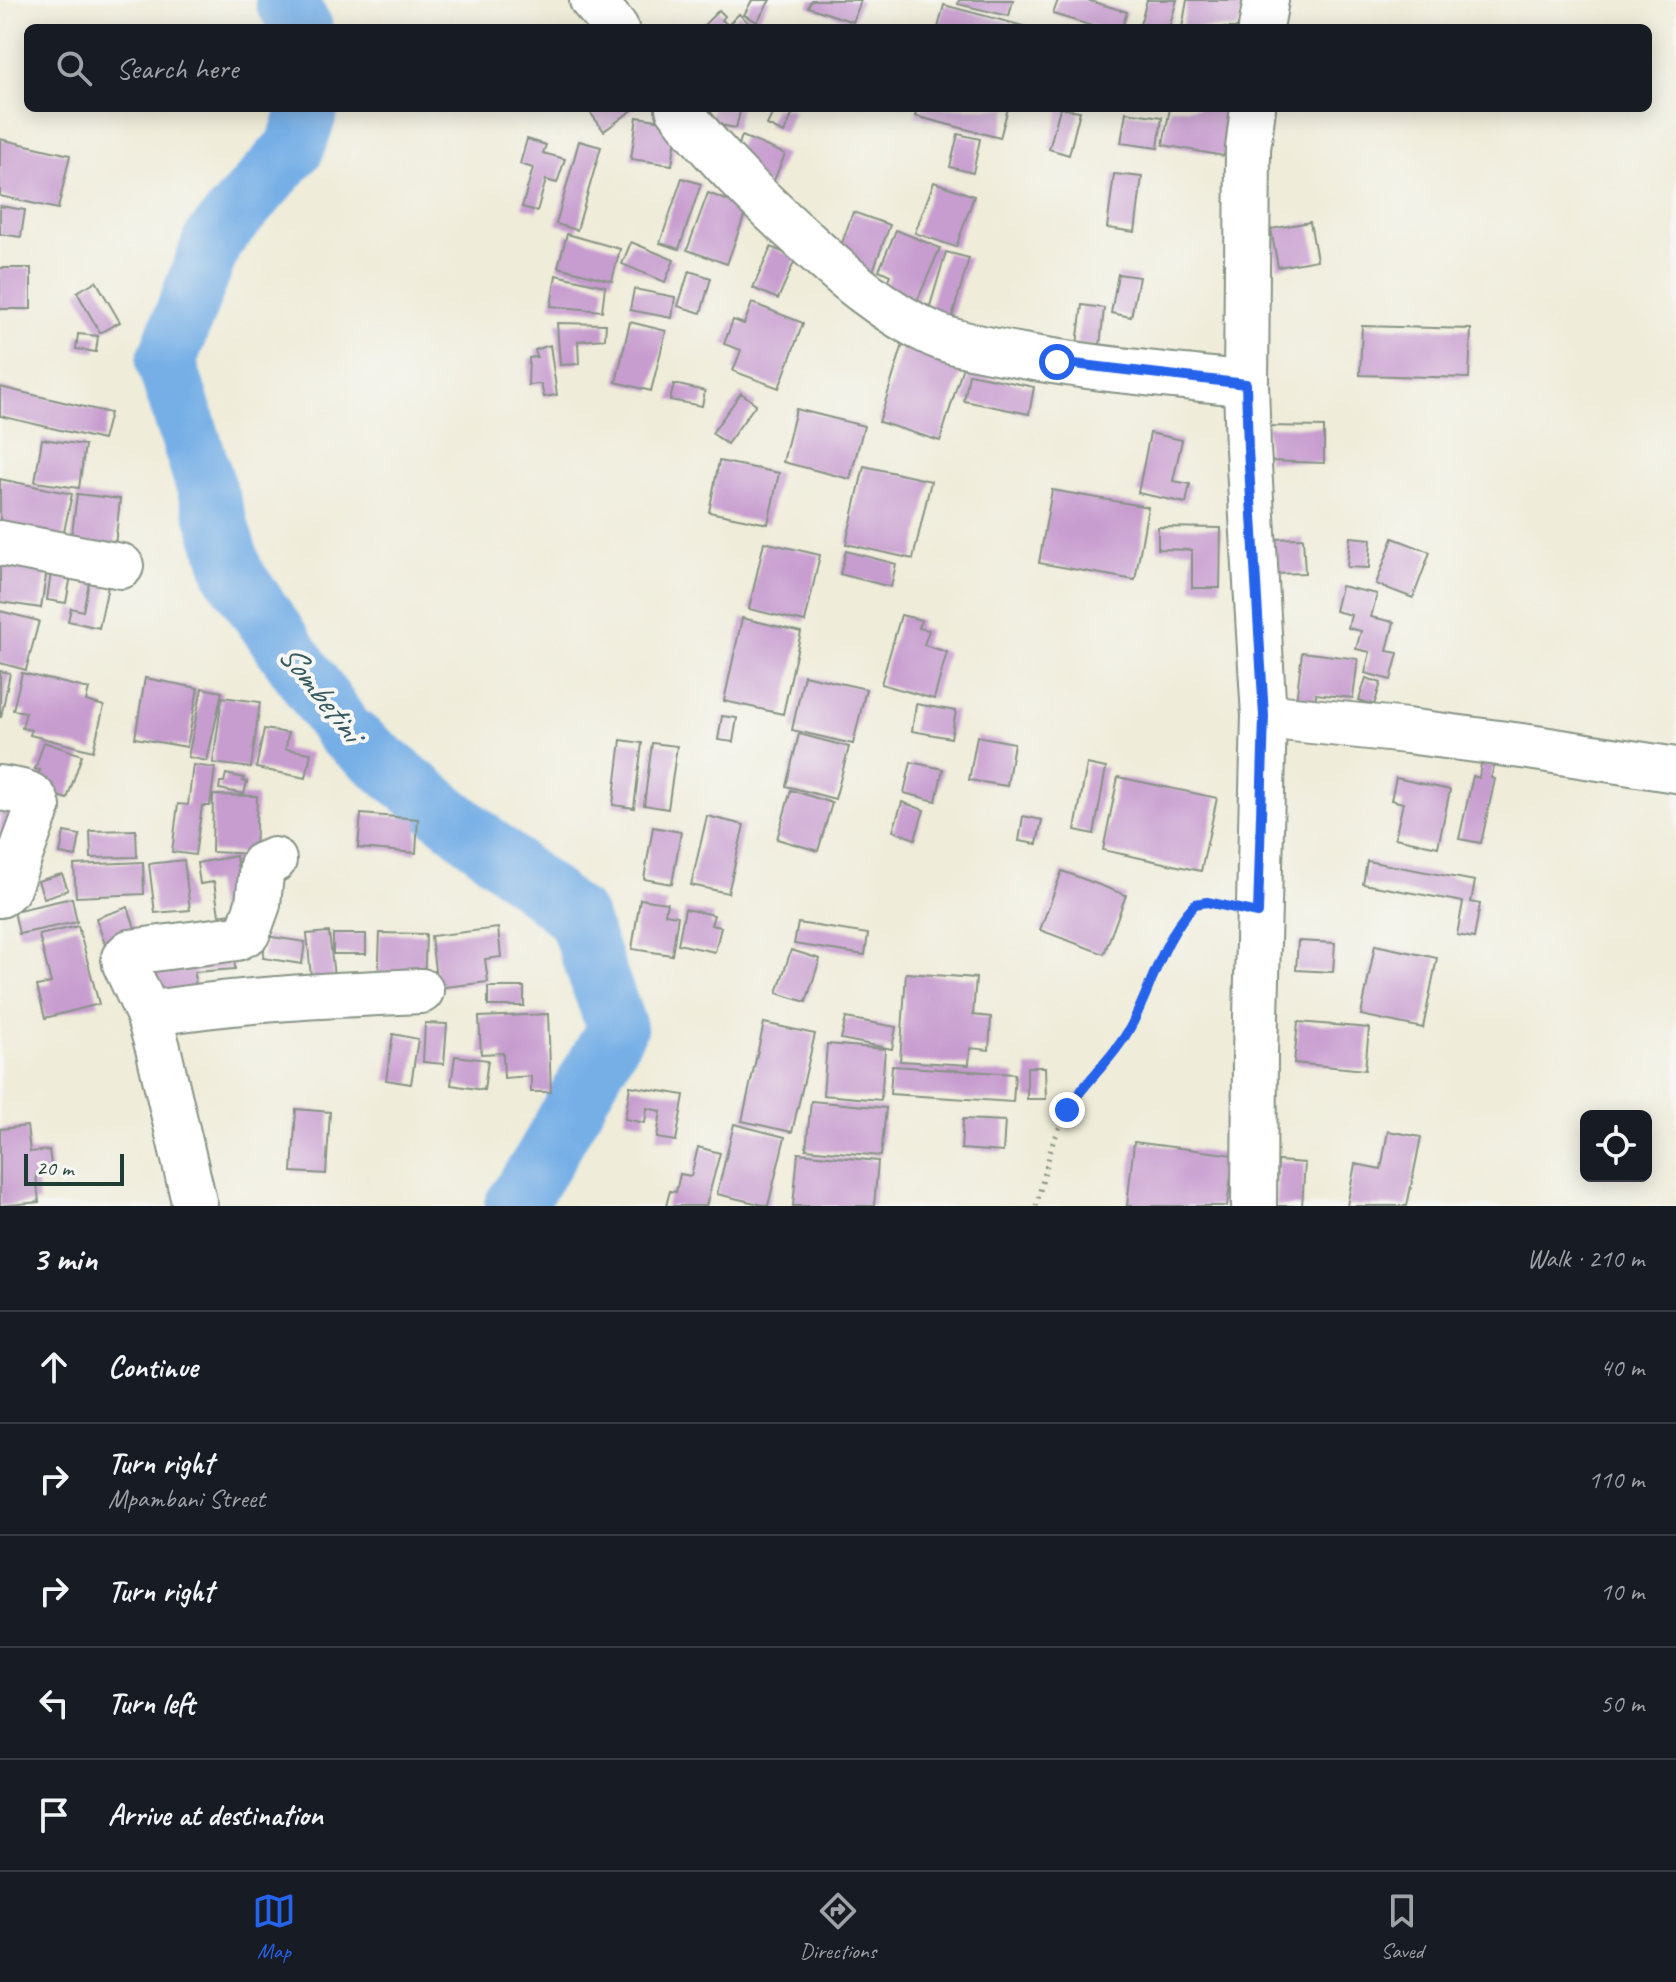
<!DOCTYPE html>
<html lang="en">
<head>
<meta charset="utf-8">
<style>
  body { margin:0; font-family:Caveat,sans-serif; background:#20242c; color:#f1f3f6 }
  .controls { position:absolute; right:24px; bottom:24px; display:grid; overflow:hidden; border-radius:12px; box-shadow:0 4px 20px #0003 }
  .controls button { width:72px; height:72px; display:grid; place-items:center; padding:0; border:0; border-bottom:2px solid #363941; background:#171b24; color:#f1f3f6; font:40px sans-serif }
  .scale { position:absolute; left:24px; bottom:20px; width:100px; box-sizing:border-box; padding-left:8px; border:4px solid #1f3d34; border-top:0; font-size:22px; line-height:28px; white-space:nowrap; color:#1f3d34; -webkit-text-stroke:6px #f6f6f2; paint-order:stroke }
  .stop { position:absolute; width:24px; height:24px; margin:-18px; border:6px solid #2563eb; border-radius:50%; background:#fff }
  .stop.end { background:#2563eb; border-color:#fff; box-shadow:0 2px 8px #0008 }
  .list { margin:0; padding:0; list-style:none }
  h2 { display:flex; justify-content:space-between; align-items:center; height:104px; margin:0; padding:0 32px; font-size:34px }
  h2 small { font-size:26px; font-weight:400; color:#9ea1a6 }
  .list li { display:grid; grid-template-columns:52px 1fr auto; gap:24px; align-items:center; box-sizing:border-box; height:112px; padding:0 32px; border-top:2px solid #363941 }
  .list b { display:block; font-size:30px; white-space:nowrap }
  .list p { margin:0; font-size:26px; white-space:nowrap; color:#9ea1a6 }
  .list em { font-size:26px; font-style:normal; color:#9ea1a6 }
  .icon { flex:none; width:44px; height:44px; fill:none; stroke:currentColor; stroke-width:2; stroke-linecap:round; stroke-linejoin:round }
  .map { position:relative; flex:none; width:1676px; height:1206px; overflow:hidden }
  .search { position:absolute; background:#171b24; box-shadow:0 4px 20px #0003; left:24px; right:24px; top:24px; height:88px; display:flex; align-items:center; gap:20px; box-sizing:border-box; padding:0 28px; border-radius:12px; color:#9ea1a6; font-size:30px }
  .sheet { height:664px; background:#171b24 }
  nav { display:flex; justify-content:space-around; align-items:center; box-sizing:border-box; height:112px; border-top:2px solid #363941; background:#171b24; font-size:22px; color:#9ea1a6 }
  nav a { display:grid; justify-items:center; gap:4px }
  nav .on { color:#2563eb }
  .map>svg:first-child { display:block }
</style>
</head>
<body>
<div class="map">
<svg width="1676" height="1206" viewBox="0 0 1676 1206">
  <rect width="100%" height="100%" fill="#f6f6f2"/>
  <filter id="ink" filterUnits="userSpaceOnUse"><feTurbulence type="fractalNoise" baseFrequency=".0125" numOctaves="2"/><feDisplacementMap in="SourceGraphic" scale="16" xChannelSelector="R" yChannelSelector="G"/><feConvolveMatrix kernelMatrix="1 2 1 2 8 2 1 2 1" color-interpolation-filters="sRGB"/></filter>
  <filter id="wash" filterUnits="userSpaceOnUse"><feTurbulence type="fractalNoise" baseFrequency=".006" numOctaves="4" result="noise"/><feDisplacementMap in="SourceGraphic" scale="32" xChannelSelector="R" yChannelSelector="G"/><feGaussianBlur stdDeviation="1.8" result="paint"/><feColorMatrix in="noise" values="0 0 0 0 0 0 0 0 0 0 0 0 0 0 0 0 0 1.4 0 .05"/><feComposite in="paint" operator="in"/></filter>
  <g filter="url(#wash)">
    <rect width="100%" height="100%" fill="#efecd9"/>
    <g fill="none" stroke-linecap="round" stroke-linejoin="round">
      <g stroke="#76afe6" stroke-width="60">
        <path d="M285 0 303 28"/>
        <path d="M309 108 295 147 213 240 166 362 234 574 344 732 577 918 617 1028 545 1158 514 1206"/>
      </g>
    </g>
    <g id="blocks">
      <g fill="#c79ccf">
        <path d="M752 0H770L757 22 744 15Z"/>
        <path d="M811 0H861L853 22 808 7Z"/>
        <path d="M959 0H1013L1009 16 958 4Z"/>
        <path d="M1058 0H1087L1127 12 1122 28H1099L1053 14Z"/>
        <path d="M1147 0H1177L1169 28H1139Z"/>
        <path d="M1187 0H1244L1238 28H1182Z"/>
        <path d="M944 5 1027 27V28H938Z"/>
        <path d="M719 10 725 16 722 20 728 25 739 14 754 28H701Z"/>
        <path d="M587 108H635L604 131Z"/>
        <path d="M712 108H741L736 128 709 123Z"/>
        <path d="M775 108H788L794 111 784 133 767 125Z"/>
        <path d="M917 108H1008L1000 138 915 116Z"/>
        <path d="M1060 108 1080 111 1069 155 1049 149Z"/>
        <path d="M1170 108H1233L1224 156 1163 145Z"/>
        <path d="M1126 112 1162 117 1158 148 1121 143Z"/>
        <path d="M637 117 678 123 672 165 631 159Z"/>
        <path d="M958 134 980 139 973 173 950 167Z"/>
        <path d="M742 136 785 154 771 188 733 160Z"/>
        <path d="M0 139 70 155 58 209 0 196Z"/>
        <path d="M527 139 546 145 543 153 565 159 557 183 546 180 537 211 522 207 533 168 520 164Z"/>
        <path d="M579 141 601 147 577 230 556 224Z"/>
        <path d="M1114 174 1142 177 1135 232 1107 228Z"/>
        <path d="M682 178 701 184 679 249 660 243Z"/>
        <path d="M934 182 974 196 956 247 915 233Z"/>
        <path d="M708 193 747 208 727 264 687 250Z"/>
        <path d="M0 206 25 210 21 237 0 234Z"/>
        <path d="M853 212 890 225 871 276 835 263Z"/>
        <path d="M1310 222 1317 260 1278 267 1271 229Z"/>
        <path d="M896 230 940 248 915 306 883 293 890 275 879 270Z"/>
        <path d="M567 234 620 249 612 281 558 267Z"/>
        <path d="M631 242 674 260 665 282 622 264Z"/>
        <path d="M771 247 796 258 778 299 753 288Z"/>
        <path d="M946 252 969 258 949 328 918 303 930 306Z"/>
        <rect x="0" y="268" width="31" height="41"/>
        <path d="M689 271 711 278 701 313 678 306Z"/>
        <path d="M1118 274 1139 277 1131 317 1111 313Z"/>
        <path d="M556 275 605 286 602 311 551 306Z"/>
        <path d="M96 281 120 322 100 333 77 292Z"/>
        <path d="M634 289 675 297 672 318 630 310Z"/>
        <path d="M752 303 803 323 779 388 733 371 741 350 724 344 733 320 744 324Z"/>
        <path d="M1082 305 1104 308 1100 347 1077 345Z"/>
        <path d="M630 322 666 331 651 391 616 382Z"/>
        <path d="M557 323 606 324 605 339 578 341 579 364 560 365Z"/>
        <path d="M1362 326 1471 329 1469 378 1360 375Z"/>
        <path d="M78 334 98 336 96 352 76 349Z"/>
        <path d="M903 344 964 363 940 441 879 422Z"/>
        <path d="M550 345 557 395 544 397 541 384 528 385 529 358 537 357 535 350Z"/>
        <path d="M969 374 1034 387 1029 414 964 401Z"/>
        <path d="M674 384 705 391 702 406 670 400Z"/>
        <path d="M0 387 110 413 103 440 0 416Z"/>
        <path d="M741 393 756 404 727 444 712 433Z"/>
        <path d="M796 409 864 426 850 479 783 462Z"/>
        <path d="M1267 426 1324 427V463L1267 461Z"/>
        <path d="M1150 433 1182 440 1173 481 1190 484 1186 503 1138 493Z"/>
        <path d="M42 439 85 445 79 488 35 482Z"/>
        <path d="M719 461 779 473 768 524 709 512Z"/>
        <path d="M864 466 931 481 913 559 846 544Z"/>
        <path d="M0 479 72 494 61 546 0 534Z"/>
        <path d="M1052 490 1148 507 1135 580 1039 563Z"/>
        <path d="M77 494 120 499 115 546 71 541Z"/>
        <path d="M1158 527 1221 528 1220 588H1192V550L1158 549Z"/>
        <path d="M1350 537 1371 539 1369 568 1347 567Z"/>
        <path d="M1303 538 1305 573 1272 574 1270 539Z"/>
        <path d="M1393 538 1430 552 1413 598 1376 584Z"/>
        <path d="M764 542 820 555 805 622 749 609Z"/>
        <path d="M846 551 896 564 891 587 840 574Z"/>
        <path d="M0 561 47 569 41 608 0 602Z"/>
        <path d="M52 566 72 570 66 603 47 600Z"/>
        <path d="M91 573 110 577 99 628 68 621 71 608 83 611Z"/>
        <path d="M1341 586 1377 594 1371 617 1394 622 1387 651 1398 653 1391 680 1365 673 1370 652 1356 649 1361 631 1348 628 1351 615 1335 611Z"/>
        <path d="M0 611 39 621 26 670 0 663Z"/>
        <path d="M901 615 921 620 919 628 929 630 924 645 947 652 934 699 881 684Z"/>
        <path d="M742 618 801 632 783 714 724 701Z"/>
        <path d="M1302 652 1358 659 1353 698 1316 694 1315 705 1296 702Z"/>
        <path d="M0 671 10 673 1 717H0Z"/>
        <path d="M22 673 89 689 86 701 104 706 93 751 30 735 31 730 22 728 26 712 13 710Z"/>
        <path d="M804 675 866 689 853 744 792 730Z"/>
        <path d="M145 678 198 688 187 747 135 738Z"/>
        <path d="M1366 678 1381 683 1374 705 1359 700Z"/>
        <path d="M202 688 222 692 207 761 188 757Z"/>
        <path d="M222 697 260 702 251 768 213 763Z"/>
        <path d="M916 704 956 711 951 738 912 731Z"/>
        <path d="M722 716 737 718 733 742 718 740Z"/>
        <path d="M264 729 288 733 286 749 311 753 306 778 256 768Z"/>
        <path d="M799 734 849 747 835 799 786 786Z"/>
        <path d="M977 736 1014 743 1007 786 969 780Z"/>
        <path d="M621 740 642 743 634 808 613 805Z"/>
        <path d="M44 742 82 755 67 799 34 788 40 770 35 769Z"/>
        <path d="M652 743 677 746 668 809 644 805Z"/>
        <path d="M911 762 943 769 936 801 904 793Z"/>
        <path d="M1481 763 1494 766 1491 778 1495 779 1481 843 1459 839 1473 776 1479 778Z"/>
        <path d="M1087 764 1106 768 1094 834 1075 830Z"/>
        <path d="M193 765 215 768 210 806H202L195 855 172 852 178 804 188 805Z"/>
        <path d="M226 774 244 778 243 781 247 782 244 794 219 789 220 782H224Z"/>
        <path d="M1118 777 1217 798 1201 871 1103 850Z"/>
        <path d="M1396 778 1450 790 1438 847 1395 838 1403 803 1391 800Z"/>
        <path d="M791 790 832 803 818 851 777 839Z"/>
        <path d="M213 795 257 796 255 854 212 852Z"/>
        <path d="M0 802 20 806 0 871Z"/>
        <path d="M902 802 924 810 915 839 893 831Z"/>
        <path d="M361 814 418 819 416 853 358 848Z"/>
        <path d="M707 816 744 825 728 893 691 885Z"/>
        <path d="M1023 816 1042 820 1037 844 1019 841Z"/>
        <path d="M653 827 681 832 672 884 644 879Z"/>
        <path d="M136 830 137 857 91 858 90 831Z"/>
        <path d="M64 832 80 835 76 857 60 854Z"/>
        <path d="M236 856 244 911 219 915 214 882 200 884 197 863Z"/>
        <path d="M184 860 190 910 155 913 149 864Z"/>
        <path d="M1367 861 1475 881 1471 902 1480 904 1474 938 1457 935 1463 902 1363 884Z"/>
        <path d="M143 862 144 894 76 897 74 865Z"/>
        <path d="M1062 871 1126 895 1104 954 1040 930Z"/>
        <path d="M62 874 68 890 44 898 38 881Z"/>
        <path d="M72 898 77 922 19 934 14 911Z"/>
        <path d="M640 899 667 903 665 914 678 916 672 955 632 949Z"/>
        <path d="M128 907 139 940 107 950 96 918Z"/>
        <path d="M685 909 714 915 711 925 721 927 715 952 678 944Z"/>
        <path d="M798 923 868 934 865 955 794 944Z"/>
        <path d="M78 926 99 1004 45 1018 37 986 51 983 39 935Z"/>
        <path d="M498 928 501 957 485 959 488 982 437 988 431 936Z"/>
        <path d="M329 932 335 986 312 988 307 934Z"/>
        <path d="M380 933 426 934 424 988 378 986Z"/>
        <rect x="333" y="934" width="33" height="20"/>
        <path d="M266 936 305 942 302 964 263 958Z"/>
        <path d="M1298 941 1335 943 1333 972 1296 970Z"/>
        <path d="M1375 945 1437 958 1423 1028 1361 1015Z"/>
        <path d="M791 950 820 959 806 1002 777 993Z"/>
        <path d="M234 951 235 969 195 972 196 996 146 999 142 957Z"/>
        <path d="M906 973 976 978 973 1015 991 1017 989 1050 970 1048 969 1065 900 1061Z"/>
        <rect x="488" y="987" width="36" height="19"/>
        <path d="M548 1014 551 1092H531V1076L504 1078 503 1053 481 1054 479 1017Z"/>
        <path d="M846 1018 896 1027 892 1049 841 1039Z"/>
        <path d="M1298 1022 1369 1028 1365 1070 1294 1063Z"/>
        <path d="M425 1023 447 1024 444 1064 423 1062Z"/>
        <path d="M764 1023 815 1034 792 1132 742 1121Z"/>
        <path d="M393 1034 418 1039 411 1084 386 1080Z"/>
        <path d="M827 1044 885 1049 881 1100 823 1095Z"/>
        <path d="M455 1056 488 1060 484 1090 451 1085Z"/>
        <path d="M892 1066 1015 1074 1013 1102 890 1094Z"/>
        <path d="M1027 1067H1045L1046 1099H1027Z"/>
        <path d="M630 1086 684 1095 676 1141 657 1138 661 1111 647 1108 645 1123 625 1119Z"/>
        <path d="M811 1101 886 1108 881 1156 806 1149Z"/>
        <path d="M296 1109 330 1112 326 1174 292 1172Z"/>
        <path d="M963 1119 1005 1121 1003 1152 961 1149Z"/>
        <path d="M734 1124 785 1137 768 1206 717 1194Z"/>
        <path d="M27 1126 30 1152 49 1150 52 1173 36 1175 39 1202 0 1206V1129Z"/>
        <path d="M1388 1131 1421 1137 1407 1206H1347L1355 1164 1381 1169Z"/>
        <path d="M1134 1142 1234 1155 1227 1206H1127Z"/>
        <path d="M698 1147 720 1153 706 1206H666L670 1191 676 1192 680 1174 691 1176Z"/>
        <path d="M798 1153 878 1161 874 1206H793Z"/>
        <path d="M1278 1161 1305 1163 1302 1206H1276Z"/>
      </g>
    </g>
  </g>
  <g filter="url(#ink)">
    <use href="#blocks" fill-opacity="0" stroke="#879486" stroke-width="2"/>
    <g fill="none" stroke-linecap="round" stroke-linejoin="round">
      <defs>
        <g id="minor">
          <path d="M592 0 616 28"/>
          <path d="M1261 28 1266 0"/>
          <path d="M678 108C715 157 758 199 803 239 843 276 885 313 935 335 959 345 992 350 1017 355 1093 369 1170 375 1246 384"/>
          <path d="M1253 108 1248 149 1246 384 1248 449 1264 716 1255 1054 1254 1206"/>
          <path d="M0 543 121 566"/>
          <path d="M1264 716 1407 731 1529 747 1676 770"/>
          <path d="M0 788C15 791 35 790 38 807L8 888 0 895"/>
          <path d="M148 1014C239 999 330 995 421 991"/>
          <path d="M195 1206 158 1048 148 1014 125 964 124 958 130 952 237 938 248 932 258 904 262 865 274 860"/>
        </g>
      </defs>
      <use href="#minor" stroke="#879486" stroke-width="48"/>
      <path stroke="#879486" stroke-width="5" stroke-dasharray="2 6" stroke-linecap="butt" d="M1036 1206 1052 1145 1067 1110 1076 1096 1114 1055 1131 1026 1178 924 1195 904 1207 902 1221 905"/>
      <use href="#minor" stroke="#fff" stroke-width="44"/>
    </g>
  </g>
  <g fill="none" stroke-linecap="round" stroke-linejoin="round" filter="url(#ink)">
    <path stroke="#2563eb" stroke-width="10" d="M1057 362 1246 384 1248 449 1264 716 1258 913 1207 902 1195 904C1163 937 1152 986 1131 1026 1114 1058 1086 1080 1067 1110"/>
  </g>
  <g text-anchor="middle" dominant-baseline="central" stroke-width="8" stroke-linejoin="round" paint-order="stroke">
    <g font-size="34" font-style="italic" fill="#355a60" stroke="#f6f6f2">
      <text transform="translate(321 692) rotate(52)">Sombetini</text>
    </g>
  </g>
</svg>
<div class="controls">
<button><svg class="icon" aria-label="locate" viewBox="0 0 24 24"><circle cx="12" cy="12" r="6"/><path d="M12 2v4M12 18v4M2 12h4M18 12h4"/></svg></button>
</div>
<div class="scale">20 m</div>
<div class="stop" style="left:1057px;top:362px"></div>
<div class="stop end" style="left:1067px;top:1110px"></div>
<div class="search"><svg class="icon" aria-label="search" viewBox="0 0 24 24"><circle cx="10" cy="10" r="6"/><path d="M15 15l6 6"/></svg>Search here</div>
</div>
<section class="sheet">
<h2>3 min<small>Walk · 210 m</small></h2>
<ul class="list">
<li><svg class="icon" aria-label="ahead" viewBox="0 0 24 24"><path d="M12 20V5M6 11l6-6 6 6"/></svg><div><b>Continue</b></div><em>40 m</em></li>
<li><svg class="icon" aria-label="right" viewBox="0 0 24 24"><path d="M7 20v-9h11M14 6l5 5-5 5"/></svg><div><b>Turn right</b><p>Mpambani Street</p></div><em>110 m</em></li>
<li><svg class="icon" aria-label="right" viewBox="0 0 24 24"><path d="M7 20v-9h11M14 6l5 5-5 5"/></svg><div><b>Turn right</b></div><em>10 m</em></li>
<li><svg class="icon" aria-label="left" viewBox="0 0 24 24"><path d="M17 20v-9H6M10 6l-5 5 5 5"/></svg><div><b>Turn left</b></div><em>50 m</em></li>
<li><svg class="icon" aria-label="arrive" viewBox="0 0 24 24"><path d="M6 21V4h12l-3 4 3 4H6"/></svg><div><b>Arrive at destination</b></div></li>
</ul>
</section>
<nav>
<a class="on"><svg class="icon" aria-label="map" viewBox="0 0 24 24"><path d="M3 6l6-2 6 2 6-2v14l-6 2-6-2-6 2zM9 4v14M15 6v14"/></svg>Map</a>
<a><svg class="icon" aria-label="directions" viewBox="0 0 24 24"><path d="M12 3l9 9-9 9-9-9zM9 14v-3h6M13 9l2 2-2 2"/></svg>Directions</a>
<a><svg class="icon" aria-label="saved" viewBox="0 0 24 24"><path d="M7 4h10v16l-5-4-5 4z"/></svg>Saved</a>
</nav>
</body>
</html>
